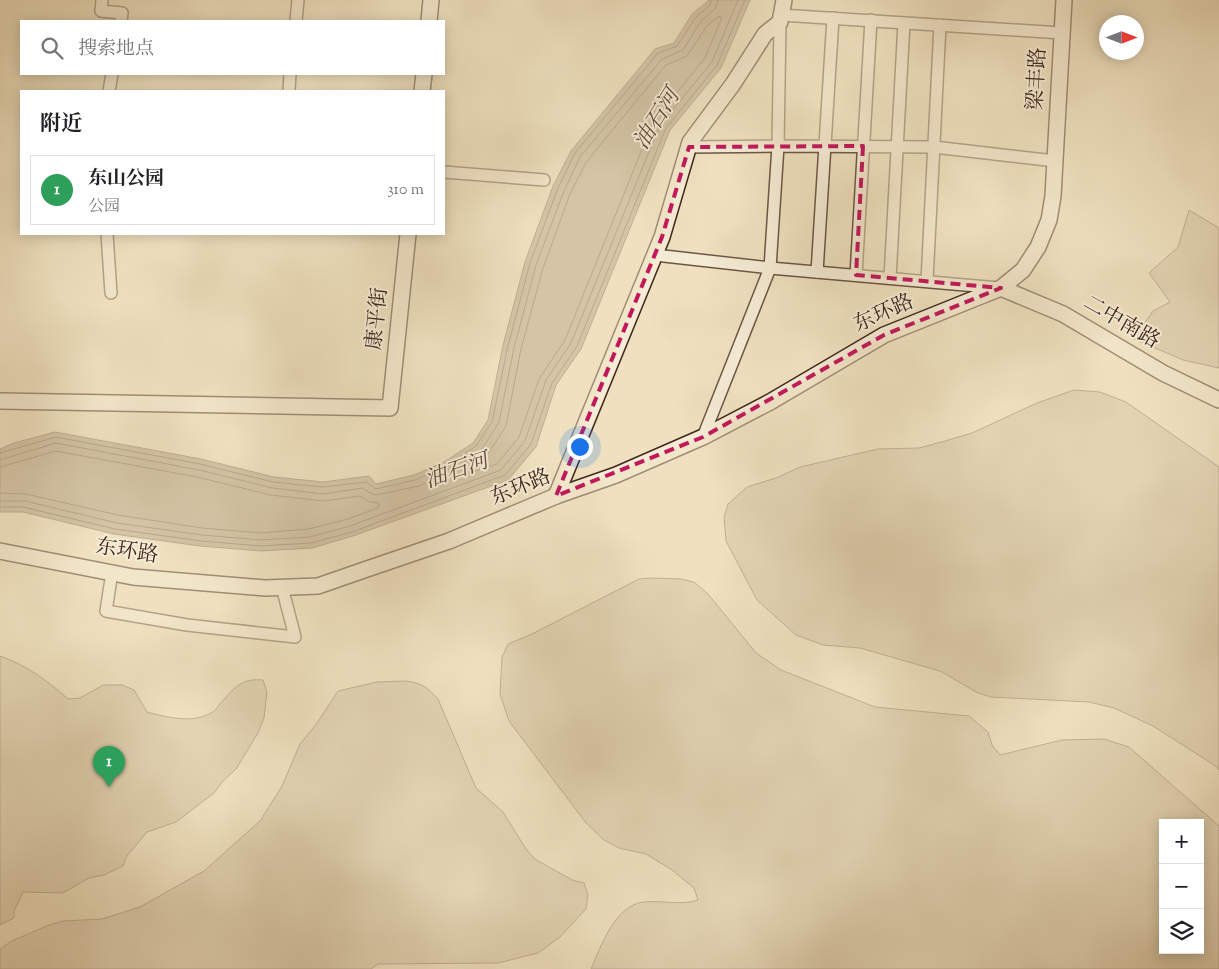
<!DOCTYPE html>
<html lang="zh">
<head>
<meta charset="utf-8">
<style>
  body { margin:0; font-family:"Sorts Mill Goudy","Noto Serif SC",serif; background:#f6f6f6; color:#202124 }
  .controls { position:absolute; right:15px; bottom:15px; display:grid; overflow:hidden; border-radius:0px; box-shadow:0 2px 12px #0003 }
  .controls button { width:45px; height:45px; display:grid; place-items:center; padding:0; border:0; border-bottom:1px solid #e0e0e0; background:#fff; color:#202124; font:25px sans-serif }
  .compass { position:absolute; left:1099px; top:15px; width:45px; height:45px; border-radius:50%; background:#fff; box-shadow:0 2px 12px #0003; rotate:90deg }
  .you { position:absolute; left:579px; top:446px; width:18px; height:18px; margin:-12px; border:4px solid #fff; border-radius:50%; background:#1a73e8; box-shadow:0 0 0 8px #1a73e833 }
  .badge { display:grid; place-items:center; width:32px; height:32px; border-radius:50%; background:#ea580c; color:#fff; font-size:16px; font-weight:700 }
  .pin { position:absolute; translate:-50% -41px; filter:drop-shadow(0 1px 2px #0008) }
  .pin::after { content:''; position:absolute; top:26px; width:18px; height:15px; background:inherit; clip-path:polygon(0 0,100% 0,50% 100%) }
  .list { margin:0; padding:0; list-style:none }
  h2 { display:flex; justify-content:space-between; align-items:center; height:65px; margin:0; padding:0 20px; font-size:21px }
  h2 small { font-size:16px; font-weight:400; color:#757577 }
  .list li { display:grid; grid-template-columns:32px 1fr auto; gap:15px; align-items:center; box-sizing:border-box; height:70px; margin:0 10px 10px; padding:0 10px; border:1px solid #e0e0e0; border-radius:0px }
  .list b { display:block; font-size:19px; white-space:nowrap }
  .list p { margin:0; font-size:16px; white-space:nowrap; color:#757577 }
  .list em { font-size:16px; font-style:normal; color:#757577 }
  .icon { flex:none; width:28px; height:28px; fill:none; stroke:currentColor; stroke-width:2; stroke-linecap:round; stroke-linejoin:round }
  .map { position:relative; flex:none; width:1219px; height:969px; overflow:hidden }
  .search { position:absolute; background:#fff; box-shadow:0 2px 12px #0003; left:20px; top:20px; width:425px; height:55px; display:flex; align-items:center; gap:12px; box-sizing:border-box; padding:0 18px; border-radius:0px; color:#757577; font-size:19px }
  .panel { position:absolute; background:#fff; box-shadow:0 2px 12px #0003; left:20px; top:90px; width:425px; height:145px; border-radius:0px }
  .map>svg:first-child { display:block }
</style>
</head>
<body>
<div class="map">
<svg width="1219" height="969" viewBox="0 0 1219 969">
  <rect width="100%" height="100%" fill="#efe1bf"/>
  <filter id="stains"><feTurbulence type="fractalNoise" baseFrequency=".004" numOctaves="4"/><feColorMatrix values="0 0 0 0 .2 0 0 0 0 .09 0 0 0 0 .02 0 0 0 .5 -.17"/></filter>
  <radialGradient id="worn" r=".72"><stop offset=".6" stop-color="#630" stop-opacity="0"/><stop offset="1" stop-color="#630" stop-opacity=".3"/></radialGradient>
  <g fill="#d2c1a3" stroke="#8a7460" fill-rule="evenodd">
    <path d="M1189 210 1219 228V368L1183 360 1134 339 1153 311 1170 302 1149 273 1178 247Z"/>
    <path d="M1074 390 1100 392 1126 402 1219 467V770L1214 765 1153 726 1114 708 1089 702 991 697 978 693 940 671 860 648 823 645 796 635 757 600 726 541 724 517 728 504 747 487 776 478 800 467 878 449 919 448 945 441 972 433 1037 403Z"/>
    <path d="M653 578 681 579 694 582 708 594 756 653 781 670 875 707 969 716 988 732 992 745 1000 755 1062 740 1104 739 1129 747 1219 826V969H591C601 946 615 905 644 902 663 900 679 906 698 900L694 888 672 870 646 854 619 848 604 840 586 823 509 721 500 694 502 657 508 644 532 634 639 579ZM1163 823H1200V950H1163Z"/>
    <path d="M0 656C26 665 48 681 68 699L80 698 103 685H122L134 690 147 712C166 717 192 724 211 713 214 712 217 708 219 705 234 689 239 678 263 680L267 692 264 718 258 733 236 769 223 781 214 793 176 822 147 832 127 856 123 866 104 875 89 878 63 893 23 892 14 911V918L0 925Z"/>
    <path d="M405 681C422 683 427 687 438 699L476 788 503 812 526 849 535 859 572 880 584 883 588 895 586 909 560 937 538 953 498 963 378 964 371 969H0V949L12 941 49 925 63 921 102 919 140 907 204 871 260 821 282 786 300 744 317 723 338 691 377 682Z"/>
  </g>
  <path fill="#b4a288" stroke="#86715d" d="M709 0H750L721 68 670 130 581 349 556 385 536 447 508 480 353 536 312 548 261 551 200 546 114 534 23 512H0V449L14 443 55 432 201 459 274 477 323 482 369 476 376 484 414 475 444 462 473 443 488 420 503 345 525 262 553 186 571 151 655 49 674 43 692 14Z"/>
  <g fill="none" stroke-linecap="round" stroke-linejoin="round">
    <g stroke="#7b6452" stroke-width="1">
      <path d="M718 17H721V20L705 58 653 122 565 340 539 379 519 437 497 464 466 474V470L487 455 506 426 521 349 543 268 570 194 587 161 666 65 687 56 707 26Z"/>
      <path d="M0 453 56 437 200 464 273 482 323 487 366 482 376 489 415 480 447 466 476 446 492 422 508 346 530 263 558 188 575 153 658 53 677 46 696 17 710 5 711 0"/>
      <path d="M0 460 56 443 199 470 273 488 323 494 363 488 370 493 376 495 419 486 450 472 482 449 499 422 514 348 536 265 564 191 580 157 662 59 683 50 701 21 715 9 718 0"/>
      <path d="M0 467 56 451 197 477 271 495 323 501 360 496 370 502 378 503 379 505 378 508 348 519 309 529 261 533 202 528 118 515 26 494 0 493"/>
      <path d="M0 501H25L117 523 202 535 261 540 310 537 350 526 501 470 525 441 546 380 571 343 660 125 712 62 738 0"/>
      <path d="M0 507H23L115 529 201 541 261 546 311 543 352 532 505 475 531 444 552 383 577 346 666 128 717 65 745 0"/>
    </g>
    <defs>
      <g id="street">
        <path d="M102 0 101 11 122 13 121 21"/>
        <path d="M781 15 1062 33"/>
        <path d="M296 21 298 0"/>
        <path d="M109 91 112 74"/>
        <path d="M289 91 290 74"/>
        <path d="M689 147 778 146 780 22"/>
        <path d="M444 172 544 180"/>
        <path d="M107 234 111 293"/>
        <path d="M655 255 770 268 999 288"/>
        <path d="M817 272 833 18"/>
        <path d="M856 275 871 20"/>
        <path d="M890 278 904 23"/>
        <path d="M927 281 940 25"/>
        <path d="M703 437 770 268 778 146 934 147 1055 161"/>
        <path d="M112 572 106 611 187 625 295 637 282 587"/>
      </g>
      <g id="secondary">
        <path d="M429 21 431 0"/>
        <path d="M422 91 424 74"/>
        <path d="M1001 288 1063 314 1163 373 1219 400"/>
        <path d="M0 401 390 408 408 234"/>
        <path d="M556 496 662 237 690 142 733 84 765 34 780 22 784 0"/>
        <path d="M0 551 133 577 265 588 318 586 367 569 449 541 556 496 616 475 703 437 770 402 884 335 1001 288 1023 270 1038 247 1049 220 1053 196 1064 0"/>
      </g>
    </defs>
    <use href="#street" stroke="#6d5646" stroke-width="14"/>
    <use href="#secondary" stroke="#42271d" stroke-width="18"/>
    <use href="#street" stroke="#f5ecd5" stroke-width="11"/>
    <use href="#secondary" stroke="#f5ecd5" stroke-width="15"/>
  </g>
  <path d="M0 0H1219V969H0ZM863 146 856 275 1001 288 884 335 703 437 556 496 662 237 689 147Z" fill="#efe1bf" fill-opacity=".55" fill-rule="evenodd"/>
  <path fill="none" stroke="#c2185b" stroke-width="4" stroke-dasharray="10 6" stroke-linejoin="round" d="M863 146 856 275 1001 288 884 335 703 437 556 496 662 237 689 147Z"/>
  <g text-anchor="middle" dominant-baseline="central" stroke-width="4" stroke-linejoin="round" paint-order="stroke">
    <g font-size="21" fill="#42271d" stroke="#f5ecd5">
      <text transform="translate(1038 79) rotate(-87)">梁丰路</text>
      <text transform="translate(884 314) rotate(-24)">东环路</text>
      <text transform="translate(378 319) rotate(-84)">康平街</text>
      <text transform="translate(1121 323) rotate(30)">二中南路</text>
      <text transform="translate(521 488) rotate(-22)">东环路</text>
      <text transform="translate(127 552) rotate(9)">东环路</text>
    </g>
    <g font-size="22" font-style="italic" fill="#644c3d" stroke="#f5ecd5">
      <text transform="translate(658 120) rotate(-58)">油石河</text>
      <text transform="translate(457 472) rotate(-19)">油石河</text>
    </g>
  </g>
  <rect width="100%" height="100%" filter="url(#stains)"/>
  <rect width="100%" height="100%" fill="url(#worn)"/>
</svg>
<div class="controls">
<button>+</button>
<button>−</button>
<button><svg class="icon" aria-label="layers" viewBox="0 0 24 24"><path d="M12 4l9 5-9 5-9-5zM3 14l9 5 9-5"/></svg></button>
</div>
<svg class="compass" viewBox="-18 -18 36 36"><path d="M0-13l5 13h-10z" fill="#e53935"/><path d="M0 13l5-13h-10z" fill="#757577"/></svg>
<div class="you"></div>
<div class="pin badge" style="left:109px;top:787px;background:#2e9e5b">1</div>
<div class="search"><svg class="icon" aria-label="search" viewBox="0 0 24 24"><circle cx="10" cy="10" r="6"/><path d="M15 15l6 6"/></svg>搜索地点</div>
<section class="panel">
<h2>附近<small></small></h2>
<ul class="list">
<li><span class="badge" style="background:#2e9e5b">1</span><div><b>东山公园</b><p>公园</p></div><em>310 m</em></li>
</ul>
</section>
</div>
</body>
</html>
